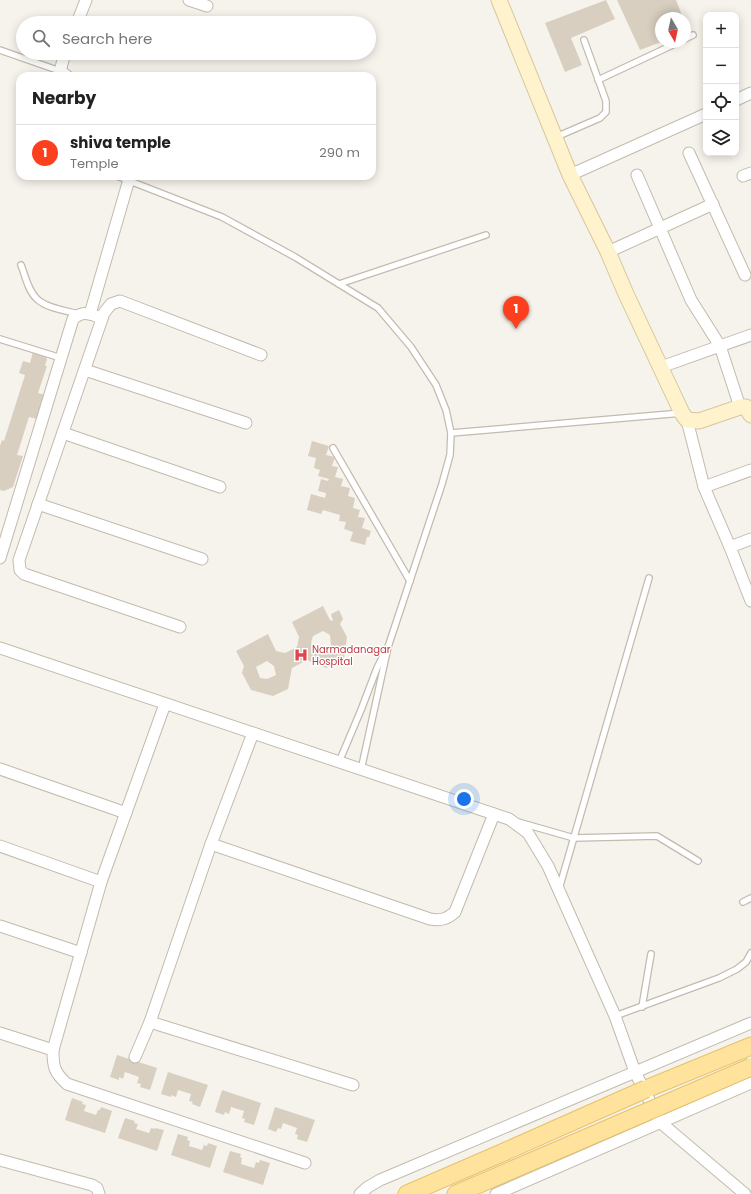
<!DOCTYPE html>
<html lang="en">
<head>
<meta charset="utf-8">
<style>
  body { margin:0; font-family:Poppins,sans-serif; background:#f6f6f6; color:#222 }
  .controls { position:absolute; right:12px; top:12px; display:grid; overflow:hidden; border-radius:8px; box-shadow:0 2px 10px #0003 }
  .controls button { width:36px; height:36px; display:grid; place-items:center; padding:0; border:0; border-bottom:1px solid #e0e0e0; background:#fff; color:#222; font:20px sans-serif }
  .compass { position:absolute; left:655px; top:12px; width:36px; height:36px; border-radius:50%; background:#fff; box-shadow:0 2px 10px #0003; rotate:171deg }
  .you { position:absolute; left:464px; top:799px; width:14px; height:14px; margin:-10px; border:3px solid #fff; border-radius:50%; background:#1a73e8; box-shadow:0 0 0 6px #1a73e833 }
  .badge { display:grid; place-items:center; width:26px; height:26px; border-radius:50%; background:#fc3f1d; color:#fff; font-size:13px; font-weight:700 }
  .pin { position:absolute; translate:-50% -33px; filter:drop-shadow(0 1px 2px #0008) }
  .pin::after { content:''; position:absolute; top:21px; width:14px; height:12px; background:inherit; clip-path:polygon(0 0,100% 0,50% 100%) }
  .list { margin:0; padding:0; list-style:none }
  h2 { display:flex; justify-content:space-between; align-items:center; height:52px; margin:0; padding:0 16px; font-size:17px }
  h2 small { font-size:13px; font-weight:400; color:#767676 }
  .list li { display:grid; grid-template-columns:26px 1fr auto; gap:12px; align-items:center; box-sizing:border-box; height:56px; padding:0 16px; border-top:1px solid #e0e0e0 }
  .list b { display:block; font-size:15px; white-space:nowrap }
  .list p { margin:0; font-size:13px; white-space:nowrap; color:#767676 }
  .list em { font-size:13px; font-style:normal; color:#767676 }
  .icon { flex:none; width:22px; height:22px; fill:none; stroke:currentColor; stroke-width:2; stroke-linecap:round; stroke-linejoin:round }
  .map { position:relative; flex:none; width:751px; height:1194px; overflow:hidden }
  .search { position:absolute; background:#fff; box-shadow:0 2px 10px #0003; left:16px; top:16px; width:360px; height:44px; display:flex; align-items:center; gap:10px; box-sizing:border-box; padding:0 14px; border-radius:22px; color:#767676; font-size:15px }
  .panel { position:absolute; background:#fff; box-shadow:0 2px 10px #0003; left:16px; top:72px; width:360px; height:108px; border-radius:12px }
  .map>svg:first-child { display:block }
</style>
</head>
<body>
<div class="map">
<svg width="751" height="1194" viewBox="0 0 751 1194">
  <rect width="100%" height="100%" fill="#f6f3ec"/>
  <g fill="#d8cfc1" fill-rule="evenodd">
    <path d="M606 0 615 19 571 38 582 65 565 72 545 23Z"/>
    <path d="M617 0H676L683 18H661V42L640 50Z"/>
    <path d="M33 352 46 355 47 359 45 366H47L38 393 45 395 37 419 29 417 17 455 23 456 13 487 4 491 0 490V446L2 440 4 441 25 375 19 373 23 361 30 363Z"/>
    <path d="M312 441 329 446 326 455 335 457 332 466 338 467 335 477 343 479 341 486 350 488 348 496 355 498 353 508 360 510 358 517 365 518 362 528 371 531 369 537H367L365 545 350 541 353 532 344 529 346 522 339 521 340 515 323 510 321 514 307 510 311 494 325 498 326 493 318 491 321 479 328 481 329 479 318 476 320 470 314 468 316 458 308 456Z"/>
    <path d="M323 606 330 620 333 621 331 614 339 610 343 619 340 624 347 637 344 659 326 668 307 660 292 668 288 689 273 696 251 690 242 673 244 666 236 651 268 634 276 651 285 653 297 647 299 637 292 622ZM323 631 330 635 331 646 325 651 316 650 311 643 313 636ZM267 661 274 666 276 675 267 679 260 678 256 667Z"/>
    <path d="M117 1055 157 1068 150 1090 140 1087 141 1084 137 1083 139 1077 125 1072 123 1079 119 1077V1080L110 1077Z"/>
    <path d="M168 1072 208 1085 200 1107 192 1104 193 1102 189 1101 191 1094 178 1090 176 1097 171 1095V1097L161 1094Z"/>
    <path d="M222 1090 261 1103 254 1125 244 1122 245 1119 242 1118 244 1111 231 1107 229 1114 225 1112 224 1115 215 1112Z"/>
    <path d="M72 1098 83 1102 82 1104 86 1105 84 1111 96 1115 98 1110H100L101 1107 112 1111 105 1133 65 1120Z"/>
    <path d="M275 1107 315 1120 307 1142 297 1139 298 1135 295 1134 297 1128 283 1123 281 1129 278 1128 276 1132 268 1129Z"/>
    <path d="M125 1118 135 1121 134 1123 138 1124 136 1129 149 1133 151 1128 155 1129V1128L164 1130 157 1151 118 1138Z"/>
    <path d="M178 1134 188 1137 187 1140 190 1141 189 1146 202 1150 204 1145 207 1146 208 1143 217 1146 210 1168 171 1155Z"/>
    <path d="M230 1151 241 1154 240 1157 242 1158 241 1164 254 1168 256 1162 259 1163 260 1160 270 1163 263 1185 223 1172Z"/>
  </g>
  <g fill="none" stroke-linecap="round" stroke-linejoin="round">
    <defs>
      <g id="lane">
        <path d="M685 39 693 35"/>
        <path d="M0 50 60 71"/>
        <path d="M598 80 679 42"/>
        <path d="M556 137 600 118 606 112V101L584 40"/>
        <path d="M117 176 222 217 295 257 378 308 411 347 436 385 446 410 451 433 450 455 442 484 388 647 361 770"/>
        <path d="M21 265C25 275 28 291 37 299 46 308 67 311 79 314"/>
        <path d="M339 284 486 235"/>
        <path d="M0 339 61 358"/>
        <path d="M451 433 682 413"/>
        <path d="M333 448 410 581"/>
        <path d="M339 762 361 710 377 668 384 654"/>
        <path d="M518 822 574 838 657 836 698 861"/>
        <path d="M559 889 649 578"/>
        <path d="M743 902 751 898"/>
        <path d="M642 1007 651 954"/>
        <path d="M615 1016 719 978 737 969 746 962 751 953"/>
      </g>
      <g id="street">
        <path d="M189 0 207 6"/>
        <path d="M77 23 86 0"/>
        <path d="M65 53 60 71 67 76"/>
        <path d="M736 100 751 93"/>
        <path d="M689 153 745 275"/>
        <path d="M570 175 706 114"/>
        <path d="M637 175 691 300 720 346 740 407"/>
        <path d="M743 176 751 173"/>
        <path d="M608 252 713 204"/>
        <path d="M90 314 130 176"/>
        <path d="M661 367 751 335"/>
        <path d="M85 370 246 423"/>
        <path d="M687 420 704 487 730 547 751 601"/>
        <path d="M63 433 220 487"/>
        <path d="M704 487 751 470"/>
        <path d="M38 504 202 559"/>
        <path d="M730 547 751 539"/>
        <path d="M0 558 73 319C84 310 89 314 102 318"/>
        <path d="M180 627 24 574 20 570 19 560 104 313 111 304 120 301 261 355"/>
        <path d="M0 648 509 819 528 833 548 866 615 1016 635 1072 660 1122 745 1194"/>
        <path d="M165 704 101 882 53 1050C53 1067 54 1072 67 1084L305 1163"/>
        <path d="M0 769 126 813"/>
        <path d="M211 844 430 919C441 921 447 919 455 912L494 814"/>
        <path d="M0 846 101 882"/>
        <path d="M0 926 81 953"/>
        <path d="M150 1022 353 1085"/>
        <path d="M0 1033 53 1050"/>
        <path d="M135 1057 150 1022 211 844 253 733"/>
        <path d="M0 1160 92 1185 97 1188 99 1194"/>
        <path d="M360 1194 368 1187 380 1180 751 1023"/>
        <path d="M496 1194 751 1083"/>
      </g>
      <path id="secondary" d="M499 0 570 175 608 252 626 294 682 413 687 420 699 421 740 407H746L751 415"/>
      <g id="primary">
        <path d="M646 1089 751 1046"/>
        <path d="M407 1194 504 1152"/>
        <path d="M456 1194 514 1169"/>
      </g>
    </defs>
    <use href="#lane" stroke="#c2bbae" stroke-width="8"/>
    <use href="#street" stroke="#c2bbae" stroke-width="13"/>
    <use href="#secondary" stroke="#d6c79b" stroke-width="17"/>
    <use href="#primary" stroke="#e6c16a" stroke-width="19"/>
    <use href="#lane" stroke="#fff" stroke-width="5.5"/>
    <use href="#street" stroke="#fff" stroke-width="11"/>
    <use href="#secondary" stroke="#fff3cd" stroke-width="15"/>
    <use href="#primary" stroke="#ffe39c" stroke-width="17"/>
    <defs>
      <g id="primary-bridge">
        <path d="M504 1152 646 1089"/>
        <path d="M514 1169 751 1067"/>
      </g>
    </defs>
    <use href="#primary-bridge" stroke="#e6c16a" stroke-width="19" stroke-linecap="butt"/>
    <use href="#primary-bridge" stroke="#ffe39c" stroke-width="17"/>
  </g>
  <defs>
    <symbol id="hospital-bare" viewBox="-9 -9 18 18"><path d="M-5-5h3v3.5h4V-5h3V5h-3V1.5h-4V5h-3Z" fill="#e0444e" stroke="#fff" stroke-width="2.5" paint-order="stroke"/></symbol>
  </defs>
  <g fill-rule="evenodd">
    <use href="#hospital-bare" x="291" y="645" width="20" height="20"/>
  </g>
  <g text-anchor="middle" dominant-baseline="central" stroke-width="3" stroke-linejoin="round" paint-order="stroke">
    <g font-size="10" fill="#be3a42" stroke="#fff" text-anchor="start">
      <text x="312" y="649">Narmadanagar<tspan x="312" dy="12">Hospital</tspan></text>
    </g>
  </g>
</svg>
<div class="controls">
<button>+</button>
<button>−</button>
<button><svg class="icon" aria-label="locate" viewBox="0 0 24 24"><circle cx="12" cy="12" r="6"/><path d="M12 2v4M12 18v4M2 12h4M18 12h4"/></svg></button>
<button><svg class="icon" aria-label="layers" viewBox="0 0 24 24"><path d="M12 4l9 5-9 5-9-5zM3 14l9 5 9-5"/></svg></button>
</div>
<svg class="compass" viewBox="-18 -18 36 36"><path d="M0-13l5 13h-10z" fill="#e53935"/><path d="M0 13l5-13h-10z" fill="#767676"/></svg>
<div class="you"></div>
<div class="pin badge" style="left:516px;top:329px">1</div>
<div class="search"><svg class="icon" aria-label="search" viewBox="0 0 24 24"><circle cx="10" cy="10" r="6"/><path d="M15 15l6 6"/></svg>Search here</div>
<section class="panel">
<h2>Nearby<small></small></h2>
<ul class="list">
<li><span class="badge">1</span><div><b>shiva temple</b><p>Temple</p></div><em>290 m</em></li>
</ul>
</section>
</div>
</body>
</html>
